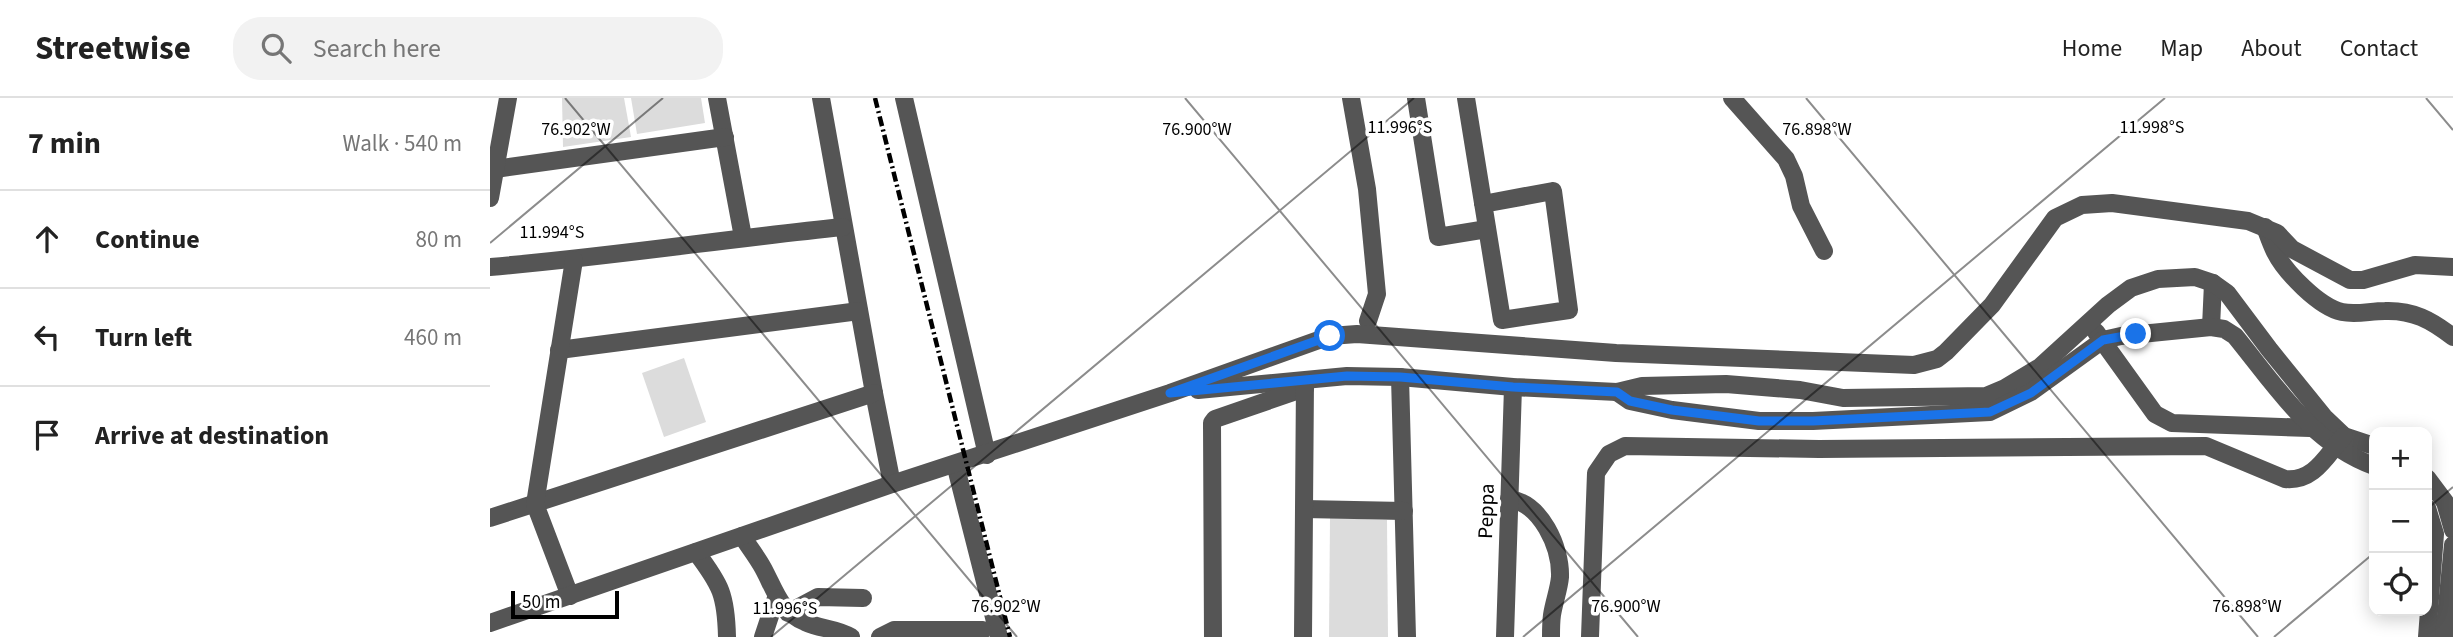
<!DOCTYPE html>
<html lang="en">
<head>
<meta charset="utf-8">
<style>
  body { margin:0; font-family:"Source Sans 3",sans-serif; background:#f2f2f2; color:#222 }
  .controls { position:absolute; right:21px; bottom:21px; display:grid; overflow:hidden; border-radius:14px; box-shadow:0 4px 18px #0003 }
  .controls button { width:63px; height:63px; display:grid; place-items:center; padding:0; border:0; border-bottom:2px solid #e0e0e0; background:#fff; color:#222; font:35px sans-serif }
  .scale { position:absolute; left:21px; bottom:18px; width:108px; box-sizing:border-box; padding-left:7px; border:4px solid #000; border-top:0; font-size:19px; line-height:24px; white-space:nowrap; color:#000; -webkit-text-stroke:5px #fff; paint-order:stroke }
  .stop { position:absolute; width:21px; height:21px; margin:-16px; border:5px solid #1a73e8; border-radius:50%; background:#fff }
  .stop.end { background:#1a73e8; border-color:#fff; box-shadow:0 2px 7px #0008 }
  .list { margin:0; padding:0; list-style:none }
  h2 { display:flex; justify-content:space-between; align-items:center; height:91px; margin:0; padding:0 28px; font-size:30px }
  h2 small { font-size:23px; font-weight:400; color:#767676 }
  .list li { display:grid; grid-template-columns:46px 1fr auto; gap:21px; align-items:center; box-sizing:border-box; height:98px; padding:0 28px; border-top:2px solid #e0e0e0 }
  .list b { display:block; font-size:26px; white-space:nowrap }
  .list em { font-size:23px; font-style:normal; color:#767676 }
  .icon { flex:none; width:38px; height:38px; fill:none; stroke:currentColor; stroke-width:2; stroke-linecap:round; stroke-linejoin:round }
  .map { position:relative; flex:none; width:1963px; height:539px; overflow:hidden }
  header { display:flex; align-items:center; gap:42px; box-sizing:border-box; height:98px; padding:0 35px; background:#fff; border-bottom:2px solid #e0e0e0 }
  header strong { font-size:33px }
  nav { display:flex; gap:38px; margin-inline-start:auto; font-size:24px }
  .search { width:490px; height:63px; background:#f2f2f2; display:flex; align-items:center; gap:18px; box-sizing:border-box; padding:0 24px; border-radius:28px; color:#767676; font-size:26px }
  main { display:flex }
  aside { flex:1; background:#fff }
  .map>svg:first-child { display:block }
</style>
</head>
<body>
<header>
<strong>Streetwise</strong>
<div class="search"><svg class="icon" aria-label="search" viewBox="0 0 24 24"><circle cx="10" cy="10" r="6"/><path d="M15 15l6 6"/></svg>Search here</div>
<nav><a>Home</a><a>Map</a><a>About</a><a>Contact</a></nav>
</header>
<main>
<aside>
<h2>7 min<small>Walk · 540 m</small></h2>
<ul class="list">
<li><svg class="icon" aria-label="ahead" viewBox="0 0 24 24"><path d="M12 20V5M6 11l6-6 6 6"/></svg><div><b>Continue</b></div><em>80 m</em></li>
<li><svg class="icon" aria-label="left" viewBox="0 0 24 24"><path d="M17 20v-9H6M10 6l-5 5 5 5"/></svg><div><b>Turn left</b></div><em>460 m</em></li>
<li><svg class="icon" aria-label="arrive" viewBox="0 0 24 24"><path d="M6 21V4h12l-3 4 3 4H6"/></svg><div><b>Arrive at destination</b></div></li>
</ul>
</aside>
<div class="map">
<svg width="1963" height="539" viewBox="0 0 1963 539">
  <rect width="100%" height="100%" fill="#fff"/>
  <g fill="#dcdcdc">
    <path d="M72 0H134L141 39 73 49Z"/>
    <path d="M141 0H211L215 25 147 36Z"/>
    <path d="M194 260 216 324 174 339 152 275Z"/>
    <path d="M840 420 897 422 898 539H839Z"/>
  </g>
  <g fill="none" stroke-linecap="round" stroke-linejoin="round">
    <g stroke="#555" stroke-width="18">
      <path d="M227 0 253 139"/>
      <path d="M331 0 384 295 402 386"/>
      <path d="M414 0 497 357"/>
      <path d="M861 0 877 91 887 196 878 223"/>
      <path d="M926 0 948 139 997 131"/>
      <path d="M976 0 1012 222 1079 212 1063 93 993 106"/>
      <path d="M1242 0 1296 61 1304 78 1311 108 1334 153"/>
      <path d="M5 71 235 39"/>
      <path d="M0 100 18 0"/>
      <path d="M1775 129C1778 137 1781 146 1785 154 1795 174 1829 209 1852 214 1866 217 1880 213 1895 213 1923 212 1941 222 1963 239"/>
      <path d="M0 169C118 159 235 141 353 129"/>
      <path d="M1721 229 1723 185"/>
      <path d="M1606 234 1665 316 1682 325 1820 330"/>
      <path d="M69 252 369 213"/>
      <path d="M910 279 917 539"/>
      <path d="M708 292 857 278 910 279 1023 289 1127 294 1152 288 1236 286 1310 292 1353 300 1496 298 1515 290 1550 269 1618 207 1641 190 1668 181 1705 179 1723 185 1737 195 1779 251 1834 319 1854 338 1884 348"/>
      <path d="M1127 294 1140 303 1182 312 1269 323H1323L1500 314 1541 294 1613 242 1631 238 1721 229 1734 231 1745 238C1786 288 1821 345 1884 368"/>
      <path d="M465 366 509 539"/>
      <path d="M1937 380 1955 404 1963 432"/>
      <path d="M1019 401C1051 405 1071 449 1070 479 1069 491 1064 504 1062 517 1061 524 1061 532 1061 539"/>
      <path d="M1937 410 1945 436 1937 539"/>
      <path d="M814 411 914 413"/>
      <path d="M0 420 384 295"/>
      <path d="M252 438C259 449 267 459 273 470 285 492 290 514 315 524 330 531 346 530 361 539"/>
      <path d="M206 454C231 487 236 497 237 539"/>
      <path d="M80 498 45 406 84 162"/>
      <path d="M298 515 328 499 373 500"/>
      <path d="M0 525 402 386 680 295 840 238 867 236 1126 255 1424 267 1447 261 1456 254 1502 207 1565 120 1592 107 1622 105 1758 123 1787 135 1802 151 1860 182H1873L1925 167 1963 169"/>
      <path d="M273 539 286 500"/>
      <path d="M390 539 404 532H493"/>
      <path d="M723 539 722 325 725 321 815 290"/>
      <path d="M813 539 815 283"/>
      <path d="M1015 539 1023 289"/>
      <path d="M1100 539 1106 375 1119 356 1135 348 1329 351 1716 348 1795 381C1825 384 1837 356 1854 338"/>
      <path d="M1954 539 1963 447"/>
    </g>
    <path stroke="#000" stroke-width="4.5" stroke-dasharray="10 3.5 2 3.5" stroke-linecap="butt" d="M385 0 520 539"/>
  </g>
  <g fill="none" stroke-linecap="round" stroke-linejoin="round">
    <path stroke="#1a73e8" stroke-width="9" d="M840 238 680 295 857 278 910 279 1023 289 1127 294 1140 303 1182 312 1269 323H1323L1500 314 1541 295 1613 242 1646 236"/>
  </g>
  <path fill="none" stroke="#000" stroke-width="2" stroke-opacity="0.45" d="M75 0 527 539M695 0 1148 539M1316 0 1768 539M1936 0 1963 32M0 145 173 0M1937 411 1963 389M281 539 924 0M1033 539 1675 0M1784 539 1884 455"/>
  <g text-anchor="middle" dominant-baseline="central" stroke-width="7" stroke-linejoin="round" paint-order="stroke">
    <g font-size="21" fill="#000" stroke="#fff">
      <text transform="translate(996 413) rotate(-88)">Peppa</text>
    </g>
  </g>
  <g font-size="18" text-anchor="middle" fill="#000" stroke="#fff" stroke-width="7" stroke-linejoin="round" paint-order="stroke">
    <text x="910" y="35">11.996°S</text>
    <text x="1662" y="35">11.998°S</text>
    <text x="86" y="37">76.902°W</text>
    <text x="707" y="37">76.900°W</text>
    <text x="1327" y="37">76.898°W</text>
    <text x="62" y="140">11.994°S</text>
    <text x="516" y="514">76.902°W</text>
    <text x="1136" y="514">76.900°W</text>
    <text x="1757" y="514">76.898°W</text>
    <text x="295" y="516">11.996°S</text>
  </g>
</svg>
<div class="controls">
<button>+</button>
<button>−</button>
<button><svg class="icon" aria-label="locate" viewBox="0 0 24 24"><circle cx="12" cy="12" r="6"/><path d="M12 2v4M12 18v4M2 12h4M18 12h4"/></svg></button>
</div>
<div class="scale">50 m</div>
<div class="stop" style="left:840px;top:238px"></div>
<div class="stop end" style="left:1646px;top:236px"></div>
</div>
</main>
</body>
</html>
